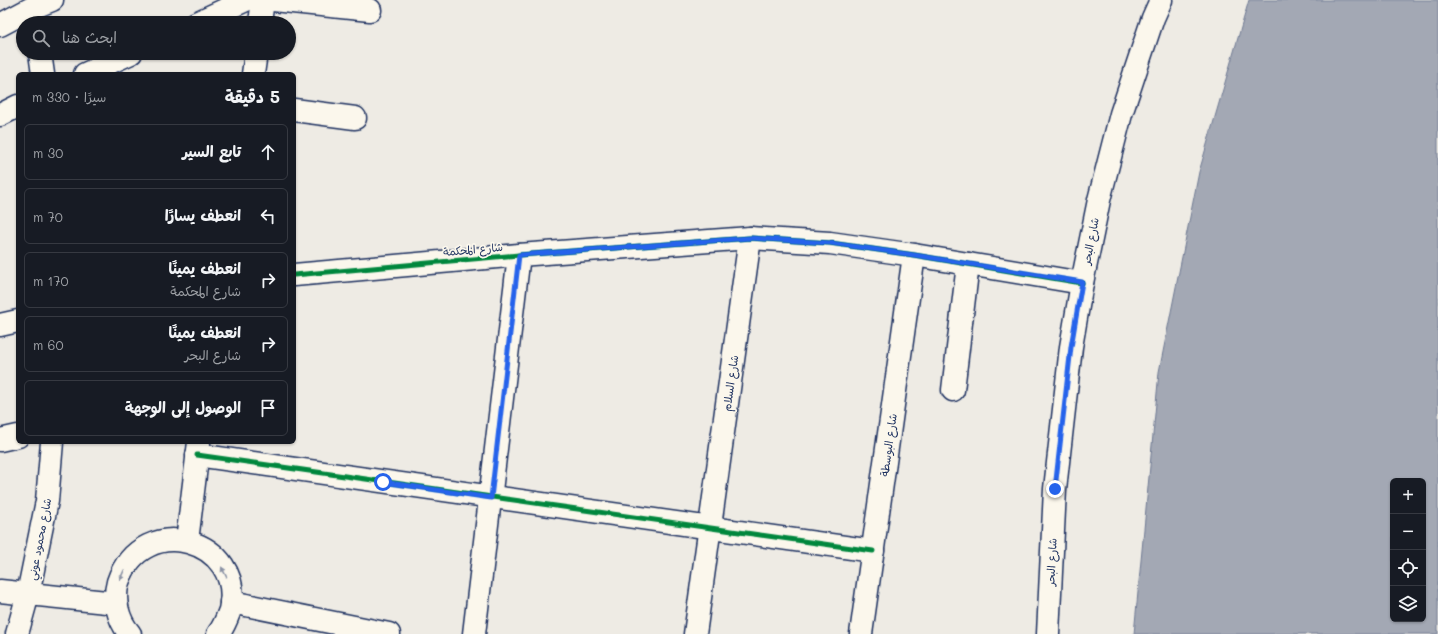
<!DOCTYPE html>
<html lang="ar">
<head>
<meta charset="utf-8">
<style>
  body { margin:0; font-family:Mali,"Playpen Sans Arabic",sans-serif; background:#242831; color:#f1f3f6; direction:rtl }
  .controls { position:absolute; right:12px; bottom:12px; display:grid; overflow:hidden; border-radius:6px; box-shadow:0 1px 3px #0004 }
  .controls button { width:36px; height:36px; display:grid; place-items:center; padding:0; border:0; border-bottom:1px solid #363941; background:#171b24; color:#f1f3f6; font:20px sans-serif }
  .stop { position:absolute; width:12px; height:12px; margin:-9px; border:3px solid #2563eb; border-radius:50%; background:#fff }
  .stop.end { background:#2563eb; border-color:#fff; box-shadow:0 1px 4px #0008 }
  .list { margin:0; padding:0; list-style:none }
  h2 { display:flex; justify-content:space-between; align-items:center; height:52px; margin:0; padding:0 16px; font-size:17px }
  h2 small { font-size:13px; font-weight:400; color:#9ea1a6 }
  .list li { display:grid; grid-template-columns:26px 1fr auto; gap:12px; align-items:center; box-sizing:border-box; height:56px; margin:0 8px 8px; padding:0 8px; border:1px solid #363941; border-radius:6px }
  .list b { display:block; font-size:15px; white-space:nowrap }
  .list p { margin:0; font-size:13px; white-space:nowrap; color:#9ea1a6 }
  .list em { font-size:13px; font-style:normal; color:#9ea1a6 }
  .icon { flex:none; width:22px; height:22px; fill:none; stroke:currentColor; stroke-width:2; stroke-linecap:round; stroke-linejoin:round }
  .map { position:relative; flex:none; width:1438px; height:634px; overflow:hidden; direction:ltr }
  .search { position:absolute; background:#171b24; box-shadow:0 1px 3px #0004; left:16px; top:16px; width:280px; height:44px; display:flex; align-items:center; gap:10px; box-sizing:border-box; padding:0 14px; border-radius:22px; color:#9ea1a6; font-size:15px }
  .panel { position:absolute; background:#171b24; box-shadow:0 1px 3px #0004; left:16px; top:72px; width:280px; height:372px; border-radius:6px; direction:rtl }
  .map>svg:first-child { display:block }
</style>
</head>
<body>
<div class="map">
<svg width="1438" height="634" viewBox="0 0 1438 634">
  <rect width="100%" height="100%" fill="#eeebe4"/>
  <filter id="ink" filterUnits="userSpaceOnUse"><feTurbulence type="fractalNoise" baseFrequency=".025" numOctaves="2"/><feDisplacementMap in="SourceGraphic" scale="8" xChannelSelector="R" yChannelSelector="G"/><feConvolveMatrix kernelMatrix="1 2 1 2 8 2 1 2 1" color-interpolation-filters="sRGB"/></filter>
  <g filter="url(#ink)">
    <path fill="#a3a8b4" stroke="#6d7892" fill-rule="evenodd" d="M1249 0H1438V634H1134L1159 372 1199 172ZM1393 481H1423V619H1393Z"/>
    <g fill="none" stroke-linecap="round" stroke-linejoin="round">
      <defs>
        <g id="minor">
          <path d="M273 0 370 10"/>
          <path d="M196 23 246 0"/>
          <path d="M260 23 263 0"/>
          <path d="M0 25 32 8 52 0"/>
          <path d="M40 53 43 74"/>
          <path d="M85 74 131 53"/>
          <path d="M253 74 256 53"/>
          <path d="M294 110 355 118"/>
          <path d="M0 115 18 106"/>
          <path d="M294 275 519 255 750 238 830 243 914 255 1082 283"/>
          <path d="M0 325 18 321"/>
          <path d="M953 390 968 264"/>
          <path d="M0 440 18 436"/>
          <path d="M197 455 873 551"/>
          <path d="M187 541 199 442"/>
          <path d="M0 591 116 603"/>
          <path d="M231 602 389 634"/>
          <path d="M17 634 28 594 47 501 52 442"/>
          <path d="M130 634C118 620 113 600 118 582 143 509 246 540 230 610 227 618 224 627 218 634"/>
          <path d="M474 634 519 255"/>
          <path d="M695 634 750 238"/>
          <path d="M861 634 914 255"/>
          <path d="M1048 634 1055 489 1071 347 1082 283 1099 200 1121 114 1153 18 1161 0"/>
        </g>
      </defs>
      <use href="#minor" stroke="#1b2f5e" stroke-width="25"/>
      <use href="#minor" stroke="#fbf7ec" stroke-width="22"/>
      <defs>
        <g id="cycleway">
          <path d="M294 275 519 255 750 238 830 243 914 255 1082 283"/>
          <path d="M197 455 873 551"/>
        </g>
      </defs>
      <use href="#cycleway" stroke="#fbf7ec" stroke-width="8"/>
      <use href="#cycleway" stroke="#00873e" stroke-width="5"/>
    </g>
    <defs><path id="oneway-solid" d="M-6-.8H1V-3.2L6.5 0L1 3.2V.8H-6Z"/></defs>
    <g fill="#8b93a5">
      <use href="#oneway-solid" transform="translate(224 572) rotate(-117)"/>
      <use href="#oneway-solid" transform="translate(122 575) rotate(114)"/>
    </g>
  </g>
  <g fill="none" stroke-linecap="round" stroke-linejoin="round" filter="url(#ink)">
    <path stroke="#2563eb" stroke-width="5" d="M383 482 491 498 519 255 750 238 830 243 914 255 1082 282 1071 347 1055 489"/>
  </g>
  <g text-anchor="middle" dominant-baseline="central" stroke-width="3.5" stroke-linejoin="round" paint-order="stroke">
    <g font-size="11" fill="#1b2f5e" stroke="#fbf7ec">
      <text transform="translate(1090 241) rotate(-79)">شارع البحر</text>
      <text transform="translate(473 249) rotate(-5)">شارع المحكمة</text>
      <text transform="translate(730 383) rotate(-82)">شارع السلام</text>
      <text transform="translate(888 445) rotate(-82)">شارع البوسطة</text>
      <text transform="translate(39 539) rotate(-79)">شارع محمود عوني</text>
      <text transform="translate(1051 562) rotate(-87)">شارع البحر</text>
    </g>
  </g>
</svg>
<div class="controls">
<button>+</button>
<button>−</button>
<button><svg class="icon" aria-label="locate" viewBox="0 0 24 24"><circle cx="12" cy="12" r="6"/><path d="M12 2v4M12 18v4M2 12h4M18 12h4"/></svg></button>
<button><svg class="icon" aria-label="layers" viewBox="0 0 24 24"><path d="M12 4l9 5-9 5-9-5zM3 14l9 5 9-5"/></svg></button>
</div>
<div class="stop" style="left:383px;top:482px"></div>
<div class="stop end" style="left:1055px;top:489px"></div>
<div class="search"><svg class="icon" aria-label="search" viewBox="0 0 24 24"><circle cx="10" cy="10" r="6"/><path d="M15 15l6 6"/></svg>ابحث هنا</div>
<section class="panel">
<h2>5 دقيقة<small>سيرًا · 330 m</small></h2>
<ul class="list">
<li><svg class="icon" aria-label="ahead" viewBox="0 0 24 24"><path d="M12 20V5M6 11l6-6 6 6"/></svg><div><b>تابع السير</b></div><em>30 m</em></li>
<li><svg class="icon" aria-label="left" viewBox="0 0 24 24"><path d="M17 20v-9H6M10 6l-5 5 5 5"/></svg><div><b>انعطف يسارًا</b></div><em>70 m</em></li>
<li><svg class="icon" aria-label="right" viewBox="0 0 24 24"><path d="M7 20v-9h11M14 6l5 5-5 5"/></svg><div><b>انعطف يمينًا</b><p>شارع المحكمة</p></div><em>170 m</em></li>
<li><svg class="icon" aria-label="right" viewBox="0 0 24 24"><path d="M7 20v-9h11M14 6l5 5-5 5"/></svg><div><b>انعطف يمينًا</b><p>شارع البحر</p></div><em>60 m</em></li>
<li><svg class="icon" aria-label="arrive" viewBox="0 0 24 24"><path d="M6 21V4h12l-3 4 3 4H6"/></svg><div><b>الوصول إلى الوجهة</b></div></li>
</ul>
</section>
</div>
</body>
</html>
